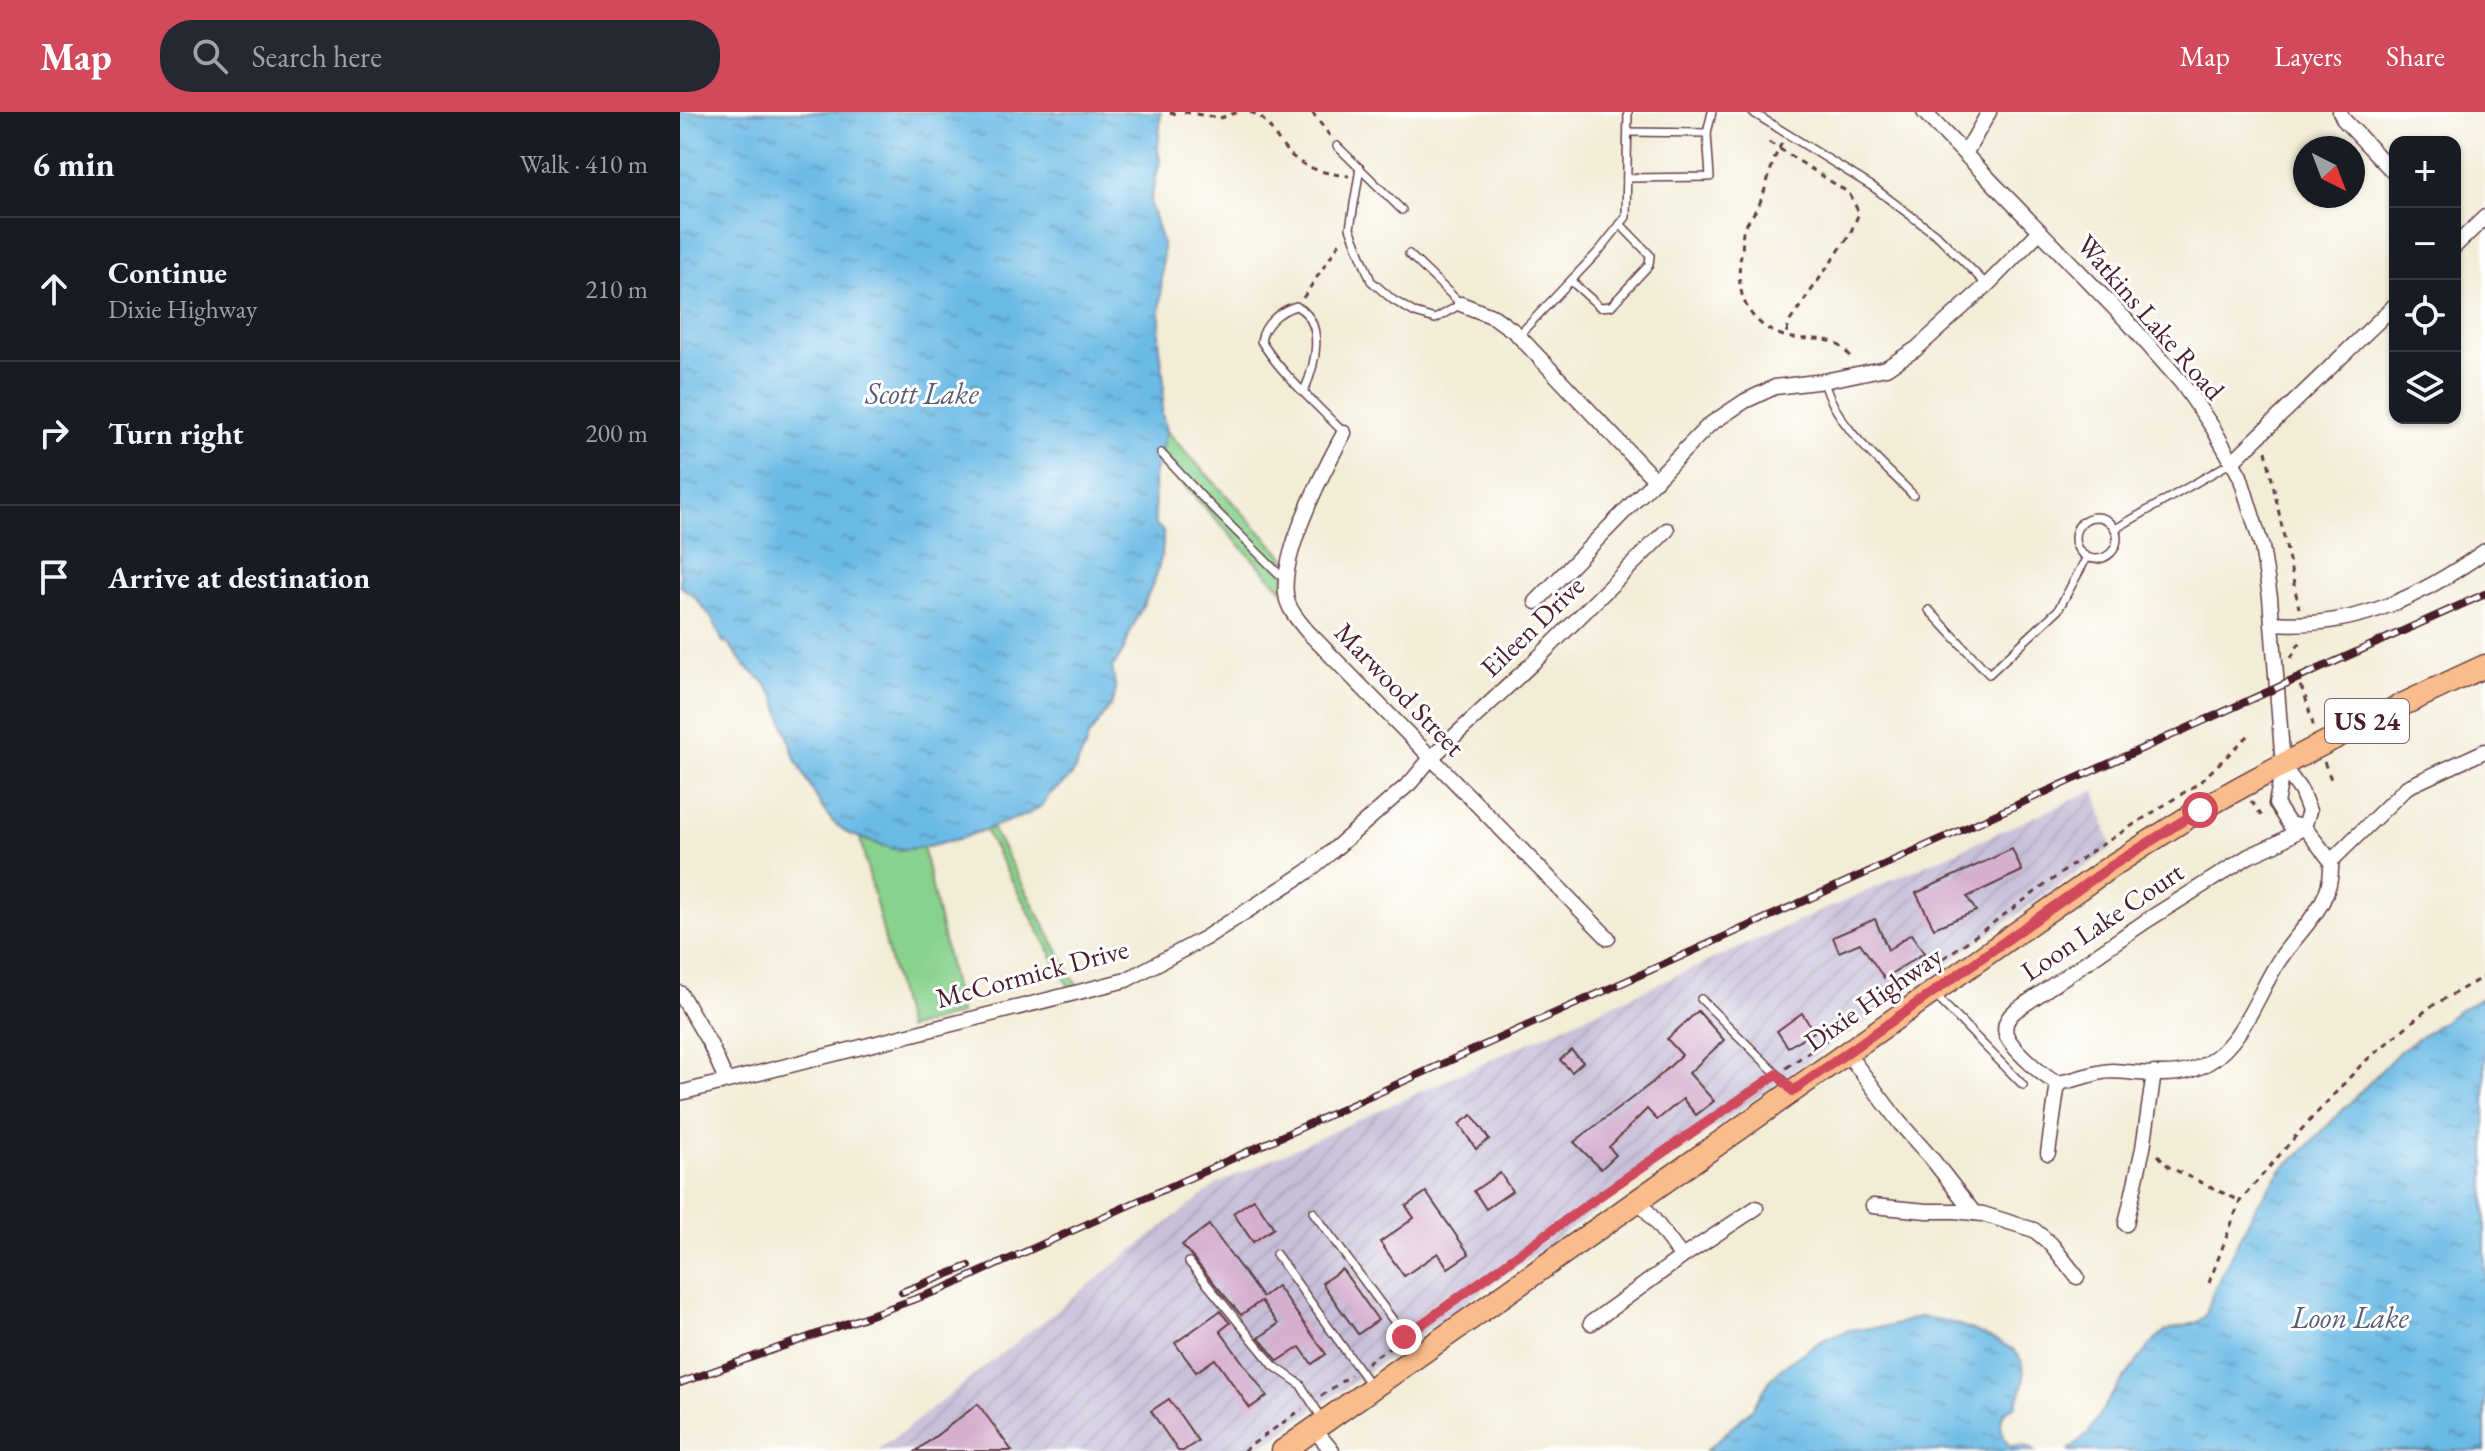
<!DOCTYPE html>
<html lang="en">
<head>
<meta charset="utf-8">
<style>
  body { margin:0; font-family:"EB Garamond",serif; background:#242831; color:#f1f3f6 }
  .controls { position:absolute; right:24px; top:24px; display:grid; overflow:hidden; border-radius:16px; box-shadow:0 2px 6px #0004 }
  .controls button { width:72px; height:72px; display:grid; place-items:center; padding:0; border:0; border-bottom:2px solid #363941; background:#171b24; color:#f1f3f6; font:40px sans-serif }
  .compass { position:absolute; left:1613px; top:24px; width:72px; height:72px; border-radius:50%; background:#171b24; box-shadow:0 2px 6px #0004; rotate:138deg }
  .stop { position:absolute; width:24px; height:24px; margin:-18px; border:6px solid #d1495b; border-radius:50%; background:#fff }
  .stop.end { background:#d1495b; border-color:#fff; box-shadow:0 2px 8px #0008 }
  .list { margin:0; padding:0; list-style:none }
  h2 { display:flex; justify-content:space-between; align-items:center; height:104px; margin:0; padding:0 32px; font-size:34px }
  h2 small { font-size:26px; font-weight:400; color:#9ea1a6 }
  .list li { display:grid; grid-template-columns:52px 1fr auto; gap:24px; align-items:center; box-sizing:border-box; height:144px; padding:0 32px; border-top:2px solid #363941 }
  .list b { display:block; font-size:30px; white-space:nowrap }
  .list p { margin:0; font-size:26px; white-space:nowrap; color:#9ea1a6 }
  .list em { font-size:26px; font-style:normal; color:#9ea1a6 }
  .icon { flex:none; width:44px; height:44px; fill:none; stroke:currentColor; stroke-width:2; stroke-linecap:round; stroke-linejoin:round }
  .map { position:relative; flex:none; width:1805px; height:1339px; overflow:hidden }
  header { display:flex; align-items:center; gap:48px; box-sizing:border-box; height:112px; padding:0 40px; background:#d1495b; color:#fff }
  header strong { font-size:38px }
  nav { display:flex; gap:44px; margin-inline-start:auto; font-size:28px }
  .search { width:560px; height:72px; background:#242831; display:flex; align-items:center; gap:20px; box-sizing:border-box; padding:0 28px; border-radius:32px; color:#9ea1a6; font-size:30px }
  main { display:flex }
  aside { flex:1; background:#171b24 }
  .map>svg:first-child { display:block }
</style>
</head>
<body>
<header>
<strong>Map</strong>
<div class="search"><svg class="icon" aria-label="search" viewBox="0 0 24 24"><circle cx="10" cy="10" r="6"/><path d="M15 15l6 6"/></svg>Search here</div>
<nav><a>Map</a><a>Layers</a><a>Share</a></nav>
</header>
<main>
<aside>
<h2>6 min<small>Walk · 410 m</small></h2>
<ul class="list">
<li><svg class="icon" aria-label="ahead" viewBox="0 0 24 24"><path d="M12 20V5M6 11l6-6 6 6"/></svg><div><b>Continue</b><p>Dixie Highway</p></div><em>210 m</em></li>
<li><svg class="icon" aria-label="right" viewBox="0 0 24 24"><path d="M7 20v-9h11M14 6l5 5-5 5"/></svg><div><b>Turn right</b></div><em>200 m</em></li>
<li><svg class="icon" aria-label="arrive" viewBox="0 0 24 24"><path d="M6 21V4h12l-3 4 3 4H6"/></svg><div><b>Arrive at destination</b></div></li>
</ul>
</aside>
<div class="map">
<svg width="1805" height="1339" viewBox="0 0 1805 1339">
  <defs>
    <pattern id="industrial-furrows" width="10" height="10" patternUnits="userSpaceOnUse" patternTransform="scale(2)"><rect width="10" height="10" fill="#c7c0d9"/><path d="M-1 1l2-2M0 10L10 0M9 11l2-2" fill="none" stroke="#aca5ba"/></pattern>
    <pattern id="water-ripples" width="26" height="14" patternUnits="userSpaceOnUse" patternTransform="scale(2)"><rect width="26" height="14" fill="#69bae5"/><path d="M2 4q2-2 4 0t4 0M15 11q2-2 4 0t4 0" fill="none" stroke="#5897ba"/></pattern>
  </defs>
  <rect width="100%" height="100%" fill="#fff"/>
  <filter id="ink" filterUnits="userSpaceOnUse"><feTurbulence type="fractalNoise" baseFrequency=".0125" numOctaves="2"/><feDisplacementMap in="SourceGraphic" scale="16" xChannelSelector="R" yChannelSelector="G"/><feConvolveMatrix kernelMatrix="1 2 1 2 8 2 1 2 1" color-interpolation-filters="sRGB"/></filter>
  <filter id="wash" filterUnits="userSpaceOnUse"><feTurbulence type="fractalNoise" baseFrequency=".006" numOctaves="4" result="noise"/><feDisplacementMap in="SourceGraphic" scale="32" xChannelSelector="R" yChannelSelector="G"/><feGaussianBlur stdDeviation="1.8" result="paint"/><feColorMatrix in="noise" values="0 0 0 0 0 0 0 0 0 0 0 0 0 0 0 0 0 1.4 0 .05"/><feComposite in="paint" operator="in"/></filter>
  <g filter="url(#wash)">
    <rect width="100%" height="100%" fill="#f3ecd6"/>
    <path fill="url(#industrial-furrows)" d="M1415 678 1431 736 575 1339H198L537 1072 1002 861Z"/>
    <g fill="#89d28d" stroke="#6a785c" stroke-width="2">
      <path d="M486 319 607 448 602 478 479 347Z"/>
      <path d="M312 716 397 874 389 875 305 718Z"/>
      <path d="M180 726C201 734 220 739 243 735L280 902 227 917Z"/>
    </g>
    <g fill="url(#water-ripples)" stroke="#5a6c88" stroke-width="2">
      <path d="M0 0H481L478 38 480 49 470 91 483 134 479 227 484 271 482 301 486 319 474 364 475 412 483 419C485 456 467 484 452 516 444 535 446 538 432 555L436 579 431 593 408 625 406 634 391 665 371 681 360 695 348 702 282 726 243 735 217 738 169 722 153 710 141 694 115 646 96 587 84 570 64 553 49 532 43 530 31 505 14 484 0 474Z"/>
      <path d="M1805 884V1339H1388L1407 1322 1435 1278 1470 1233 1485 1219 1516 1211 1525 1204 1534 1178 1559 1127 1574 1098 1602 1057 1628 1034 1719 940 1778 899Z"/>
      <path d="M1238 1205C1272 1206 1305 1223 1334 1238 1350 1255 1344 1274 1335 1294 1315 1301 1320 1319 1329 1334 1339 1334 1347 1332 1355 1339H1026L1072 1297 1091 1267 1106 1253 1127 1238 1145 1227 1169 1218 1211 1214Z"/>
    </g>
    <g id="blocks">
      <g fill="#d6afcf">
        <path d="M1332 737 1342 759 1287 785 1296 799 1254 816 1236 781Z"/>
        <path d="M1195 807 1208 838 1231 822 1244 841 1204 866 1180 831 1159 840 1153 825Z"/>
        <path d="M1018 899 1044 928 1009 961 1034 989 1016 1003 1003 987 977 1008 967 997 929 1035 936 1043 921 1057 894 1030 973 970 1002 943 987 927Z"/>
        <path d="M1122 901 1134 920 1108 935 1097 919Z"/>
        <path d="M891 938 903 950 892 960 880 948Z"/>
        <path d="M792 1003 809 1027 796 1037 779 1012Z"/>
        <path d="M820 1061 832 1079 806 1097 794 1079Z"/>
        <path d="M746 1080 789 1142 768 1156 758 1141 724 1164 700 1130 734 1106 726 1094Z"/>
        <path d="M574 1087 594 1116 573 1130 553 1101Z"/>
        <path d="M529 1113 582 1185 597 1174 646 1242 632 1252 620 1235 598 1249 579 1226 598 1212 581 1189 561 1203 502 1133Z"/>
        <path d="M662 1157 698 1208 678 1222 642 1171Z"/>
        <path d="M540 1199 550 1211 540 1219 587 1284 570 1296 535 1247 516 1260 495 1231Z"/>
        <path d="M489 1287 518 1329 503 1339H498L471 1299Z"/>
        <path d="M298 1292 332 1339H236Z"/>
      </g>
    </g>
  </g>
  <g filter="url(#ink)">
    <use href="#blocks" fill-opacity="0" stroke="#633e45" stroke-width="2"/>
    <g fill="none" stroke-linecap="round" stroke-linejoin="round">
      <defs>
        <g id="service">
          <path d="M1072 0 1193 75 1259 125 1307 173"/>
          <path d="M948 20 1027 21 1032 0"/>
          <path d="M657 34 722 98"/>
          <path d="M680 56 670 116 691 169 713 188 735 201 755 207 781 192 729 142"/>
          <path d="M947 66 1030 65 1027 21"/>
          <path d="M891 169 920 195 931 194 969 153 970 143 940 112"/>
          <path d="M838 224 919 139 946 105 948 0"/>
          <path d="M1144 270C1157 316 1200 349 1233 383"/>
          <path d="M624 279C635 254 647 210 616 194 599 199 584 212 581 229 602 263 636 292 664 321"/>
          <path d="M481 341 522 385 605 468"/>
          <circle cx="1416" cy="426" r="21"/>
          <path d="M1435 417 1552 350"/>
          <path d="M1249 498 1309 562 1378 498 1407 445"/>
          <path d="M1254 882 1343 973"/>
          <path d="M1021 887 1112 977"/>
          <path d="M633 1100 713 1208 736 1243"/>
          <path d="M596 1142 691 1274"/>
          <path d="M509 1150 594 1254 620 1272 643 1308"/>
        </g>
        <g id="minor">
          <path d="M1244 0 1448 210 1501 270 1533 316 1560 364 1582 435 1590 485 1603 654 1596 692 1609 712 1624 715 1629 699 1621 679 1603 654"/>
          <path d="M1660 0 1664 8 1715 62"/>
          <path d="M1285 42 1309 0"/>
          <path d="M1775 134 1805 105"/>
          <path d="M781 192 814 205 835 220 976 369"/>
          <path d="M664 321C644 358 601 441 606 482 607 496 618 508 627 519L928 826"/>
          <path d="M1552 350 1715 193"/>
          <path d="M856 490 1029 313 1065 289 1095 275 1144 269 1206 256 1236 237 1307 173 1360 119"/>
          <path d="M1592 511C1674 517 1739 486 1805 439"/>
          <path d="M1651 749 1727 675 1805 639"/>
          <path d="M0 881 30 932 46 968"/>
          <path d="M1167 941 1219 1010 1252 1047 1294 1101"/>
          <path d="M1378 971C1364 966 1331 936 1326 922 1323 912 1328 905 1335 899L1466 809 1569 744 1596 732 1624 715 1651 749"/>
          <path d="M1378 971C1394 969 1417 959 1432 959 1457 960 1486 966 1512 958 1558 943 1573 892 1595 855 1616 818 1654 796 1651 749"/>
          <path d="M0 981 446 868 525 826 627 760 650 741 731 670 751 646 858 546 987 418"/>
          <path d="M1368 1041 1378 971"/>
          <path d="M959 1088 1002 1145"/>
          <path d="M1193 1094 1247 1099H1275L1303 1102 1354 1118 1371 1132 1397 1165"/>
          <path d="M1446 1112 1463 1036 1474 961"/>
          <path d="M911 1211 1002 1145 1076 1096"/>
          <path d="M634 1317 652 1339"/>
        </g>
        <path id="primary" d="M603 1339 1430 755C1461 736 1491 715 1522 697 1614 644 1709 598 1805 554"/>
      </defs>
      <use href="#service" stroke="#633e45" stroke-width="10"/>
      <use href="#minor" stroke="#633e45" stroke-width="17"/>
      <use href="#primary" stroke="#633e45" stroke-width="25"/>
      <g stroke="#633e45" stroke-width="3" stroke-dasharray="6 6" stroke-linecap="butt">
        <path d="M490 0 498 3V0"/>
        <path d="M504 0 540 6 558 0"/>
        <path d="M570 0C586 5 591 19 601 32 619 56 641 61 669 64"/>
        <path d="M632 0 650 24"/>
        <path d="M1089 30 1169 81 1179 101 1169 124 1110 209 1105 225"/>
        <path d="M1102 31C1091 49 1089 69 1081 88 1077 99 1067 108 1063 120 1062 126 1063 133 1062 138 1054 175 1063 209 1101 223 1129 233 1153 216 1172 248"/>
        <path d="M623 186 663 126"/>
        <path d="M1586 339 1619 496"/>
        <path d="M1611 546 1618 533 1625 527"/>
        <path d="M1613 564 1624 580 1634 616"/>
        <path d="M1644 650 1653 672"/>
        <path d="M1571 689 1583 706"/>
        <path d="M1106 956 1291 827 1406 743 1519 671 1572 620"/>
        <path d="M1478 1043 1489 1055 1560 1089"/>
        <path d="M1529 1171 1560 1089 1621 1018 1683 951 1750 895 1805 864"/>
        <path d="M733 1218 911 1090 1090 968"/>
        <path d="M687 1251 717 1230"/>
        <path d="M641 1284 671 1263"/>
        <path d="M563 1339 622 1297"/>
      </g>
      <use href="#service" stroke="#fff" stroke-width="7"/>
      <use href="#minor" stroke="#fff" stroke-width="14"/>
      <use href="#primary" stroke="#fabc8b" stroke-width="22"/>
      <defs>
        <g id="rail">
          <path d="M222 1180 289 1154"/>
          <path d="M0 1271 263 1177 1805 482"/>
        </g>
      </defs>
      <use href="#rail" stroke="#4a1f2b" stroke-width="8"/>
      <use href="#rail" stroke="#fff" stroke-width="5" stroke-dasharray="15" stroke-linecap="butt"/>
    </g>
  </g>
  <g fill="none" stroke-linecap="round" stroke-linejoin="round" filter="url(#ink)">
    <path stroke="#d1495b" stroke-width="10" d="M724 1225 911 1090 1097 962 1113 979 1430 755 1520 698"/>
  </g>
  <g text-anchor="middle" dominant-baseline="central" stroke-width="6" stroke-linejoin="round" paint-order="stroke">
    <rect fill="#fff" stroke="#80626b" stroke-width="2" x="1645" y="587" width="84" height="44" rx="6"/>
    <g font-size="26" font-weight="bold" fill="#4a1f2b">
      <text x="1687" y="609">US 24</text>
    </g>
    <g font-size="28" fill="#4a1f2b" stroke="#fff">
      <text transform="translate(1471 205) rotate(49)">Watkins Lake Road</text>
      <text transform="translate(852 514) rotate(-44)">Eileen Drive</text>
      <text transform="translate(720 577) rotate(46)">Marwood Street</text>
      <text transform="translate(1422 809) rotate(-34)">Loon Lake Court</text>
      <text transform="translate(352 861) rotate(-15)">McCormick Drive</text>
      <text transform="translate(1193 886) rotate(-35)">Dixie Highway</text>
    </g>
    <g font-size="30" font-style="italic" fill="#565d75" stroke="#fff">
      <text x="242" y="281">Scott Lake</text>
      <text x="1670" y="1205">Loon Lake</text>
    </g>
  </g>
</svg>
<div class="controls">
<button>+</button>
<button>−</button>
<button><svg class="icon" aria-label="locate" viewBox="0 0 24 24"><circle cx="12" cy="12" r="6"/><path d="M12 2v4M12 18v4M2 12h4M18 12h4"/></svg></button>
<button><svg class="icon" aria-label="layers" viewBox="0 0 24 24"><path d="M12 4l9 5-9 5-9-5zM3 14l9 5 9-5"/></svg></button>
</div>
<svg class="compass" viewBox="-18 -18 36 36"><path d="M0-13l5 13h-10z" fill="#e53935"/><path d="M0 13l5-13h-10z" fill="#9ea1a6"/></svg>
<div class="stop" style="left:1520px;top:698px"></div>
<div class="stop end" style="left:724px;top:1225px"></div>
</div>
</main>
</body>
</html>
